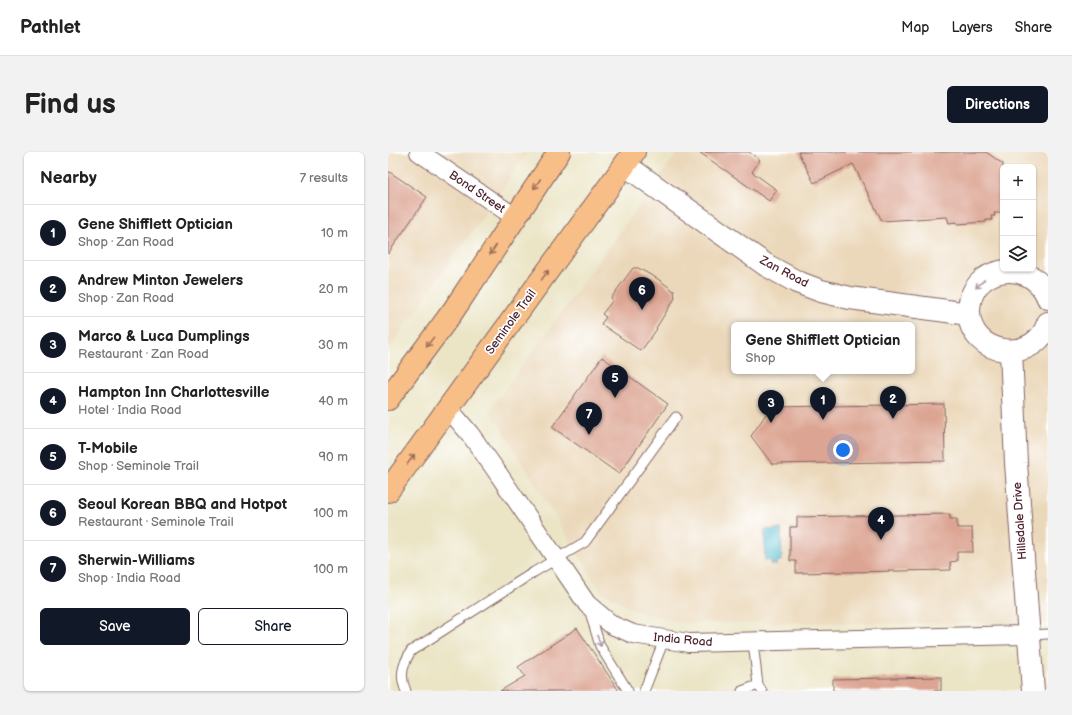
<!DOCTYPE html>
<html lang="en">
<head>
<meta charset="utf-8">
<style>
  body { margin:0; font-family:"Balsamiq Sans",sans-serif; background:#f2f2f2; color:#222 }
  .controls { position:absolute; right:12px; top:12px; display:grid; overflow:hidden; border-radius:6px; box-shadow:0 1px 3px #0004 }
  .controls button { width:36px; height:36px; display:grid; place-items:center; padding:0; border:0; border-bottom:1px solid #e0e0e0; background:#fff; color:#222; font:20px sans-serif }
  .you { position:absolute; left:455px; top:298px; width:14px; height:14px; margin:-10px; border:3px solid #fff; border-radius:50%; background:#1a73e8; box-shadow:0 0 0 6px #1a73e833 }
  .badge { display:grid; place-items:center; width:26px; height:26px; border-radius:50%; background:#111827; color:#fff; font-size:13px; font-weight:700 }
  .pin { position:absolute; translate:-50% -33px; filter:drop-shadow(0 1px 2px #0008) }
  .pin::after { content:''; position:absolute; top:21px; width:14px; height:12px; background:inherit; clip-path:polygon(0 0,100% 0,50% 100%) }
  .popup { position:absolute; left:343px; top:170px; width:184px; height:52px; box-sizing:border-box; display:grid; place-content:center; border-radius:6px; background:#fff; filter:drop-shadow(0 1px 3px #0005); font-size:13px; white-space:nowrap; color:#767676 }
  .popup b { font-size:15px; color:#222 }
  .popup::after { content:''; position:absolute; left:50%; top:100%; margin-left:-8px; border:8px solid transparent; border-top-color:#fff }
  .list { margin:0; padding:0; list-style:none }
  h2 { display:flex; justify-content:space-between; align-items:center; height:52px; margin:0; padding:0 16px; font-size:17px }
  h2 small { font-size:13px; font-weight:400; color:#767676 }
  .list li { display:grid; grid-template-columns:26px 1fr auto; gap:12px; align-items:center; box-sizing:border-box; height:56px; padding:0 16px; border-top:1px solid #e0e0e0 }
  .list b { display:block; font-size:15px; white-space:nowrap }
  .list p { margin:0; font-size:13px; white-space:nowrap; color:#767676 }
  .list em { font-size:13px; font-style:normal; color:#767676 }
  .actions { display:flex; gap:8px; padding:12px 16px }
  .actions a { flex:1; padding:9px 0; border:1px solid #111827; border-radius:6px; text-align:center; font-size:14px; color:#111827 }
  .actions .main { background:#111827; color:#fff }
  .icon { flex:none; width:22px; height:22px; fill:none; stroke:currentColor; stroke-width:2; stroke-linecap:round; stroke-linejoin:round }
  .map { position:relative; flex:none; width:660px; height:539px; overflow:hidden; border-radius:6px }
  header { display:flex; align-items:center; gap:24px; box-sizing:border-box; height:56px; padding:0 20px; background:#fff; border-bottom:1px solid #e0e0e0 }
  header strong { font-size:19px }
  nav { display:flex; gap:22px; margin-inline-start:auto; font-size:14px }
  .intro { display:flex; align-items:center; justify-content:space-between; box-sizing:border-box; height:96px; padding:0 24px }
  h1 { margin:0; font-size:28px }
  .button { padding:10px 18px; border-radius:6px; background:#111827; color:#fff; font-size:14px; font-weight:700 }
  main { display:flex; gap:24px; padding:0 24px }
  aside { flex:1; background:#fff; border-radius:6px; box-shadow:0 1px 3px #0004 }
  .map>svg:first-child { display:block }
</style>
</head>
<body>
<header>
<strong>Pathlet</strong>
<nav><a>Map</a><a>Layers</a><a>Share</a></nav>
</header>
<div class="intro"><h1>Find us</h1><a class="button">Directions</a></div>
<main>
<aside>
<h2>Nearby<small>7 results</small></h2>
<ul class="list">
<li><span class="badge">1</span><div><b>Gene Shifflett Optician</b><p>Shop · Zan Road</p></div><em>10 m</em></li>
<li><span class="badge">2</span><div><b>Andrew Minton Jewelers</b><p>Shop · Zan Road</p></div><em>20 m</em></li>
<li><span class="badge">3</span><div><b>Marco &amp; Luca Dumplings</b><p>Restaurant · Zan Road</p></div><em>30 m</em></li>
<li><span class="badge">4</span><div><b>Hampton Inn Charlottesville</b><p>Hotel · India Road</p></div><em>40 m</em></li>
<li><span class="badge">5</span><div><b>T-Mobile</b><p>Shop · Seminole Trail</p></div><em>90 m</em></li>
<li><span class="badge">6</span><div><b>Seoul Korean BBQ and Hotpot</b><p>Restaurant · Seminole Trail</p></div><em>100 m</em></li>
<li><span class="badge">7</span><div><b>Sherwin-Williams</b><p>Shop · India Road</p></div><em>100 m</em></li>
</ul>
<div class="actions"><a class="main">Save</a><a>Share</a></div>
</aside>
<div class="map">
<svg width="660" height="539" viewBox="0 0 660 539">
  <rect width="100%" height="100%" fill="#fff"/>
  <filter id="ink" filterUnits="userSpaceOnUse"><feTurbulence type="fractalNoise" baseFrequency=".025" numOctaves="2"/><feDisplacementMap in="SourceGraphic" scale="8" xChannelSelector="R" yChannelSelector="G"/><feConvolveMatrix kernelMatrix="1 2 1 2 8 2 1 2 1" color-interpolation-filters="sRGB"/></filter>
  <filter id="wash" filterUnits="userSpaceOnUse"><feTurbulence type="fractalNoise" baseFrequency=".012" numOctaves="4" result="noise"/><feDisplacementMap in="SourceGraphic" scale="16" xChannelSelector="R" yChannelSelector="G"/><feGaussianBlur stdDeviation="0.9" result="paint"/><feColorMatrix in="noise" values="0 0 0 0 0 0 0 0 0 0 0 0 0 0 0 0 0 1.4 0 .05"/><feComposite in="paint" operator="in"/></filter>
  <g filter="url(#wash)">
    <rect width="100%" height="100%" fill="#ebe5c6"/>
    <g fill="#ebd8ba" fill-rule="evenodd">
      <path d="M0 0H140L0 198Z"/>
      <path d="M290 0H660V471H295L246 458 213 439 102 258ZM615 15H645V117H615ZM346 173H524V219H346Z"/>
    </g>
    <path fill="#52bbcf" stroke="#4e6d7d" d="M393 377 394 409H389V413H383V408H377V378Z"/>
    <g id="blocks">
      <g fill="#dca492">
        <path d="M311 0H361L372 8 364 20 389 38 381 49Z"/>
        <path d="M410 0H598L615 12V61H606L607 64H603L604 68H598V70L569 72V70L561 71 559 65 494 69 465 12 426 31Z"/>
        <path d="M0 19 39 45 0 102Z"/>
        <path d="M245 116H250L270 127 286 139 287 146 268 176 269 177 253 199 213 172 218 165 214 162 225 148 223 146Z"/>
        <path d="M214 205 280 252 231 322 164 275Z"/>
        <path d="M556 252 557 309 384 312 363 284 383 255Z"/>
        <path d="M562 362V367H569V376H584L585 400H569V409L562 410 563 418 408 421V409H402V375H409V365Z"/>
        <path d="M189 476 231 539H112L137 524 130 515Z"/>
        <path d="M553 525V539H445V527Z"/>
      </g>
    </g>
  </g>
  <g filter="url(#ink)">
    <use href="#blocks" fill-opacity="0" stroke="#826461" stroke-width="1"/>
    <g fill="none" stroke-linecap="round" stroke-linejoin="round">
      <defs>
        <g id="service">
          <path d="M201 457 212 494 240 539"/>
          <path d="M640 483 660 482"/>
          <path d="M365 490 370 533 374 539"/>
          <path d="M18 539C11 524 15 512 23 499L146 420 197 390 288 265"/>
          <path d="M256 539 276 488"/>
          <path d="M354 539 370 533"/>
        </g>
        <g id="minor">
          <path d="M31 0 127 65"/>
          <path d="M60 256 82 282 107 317 199 452 224 473 245 482 301 491 640 483"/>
        </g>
        <g id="tertiary">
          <path d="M237 13 378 113 409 130 433 139 462 146 581 162"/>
          <path d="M660 146C643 103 580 114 581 160 582 205 647 213 660 171"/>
          <path d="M623 199 628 311 645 539"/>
        </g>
        <g id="trunk">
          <path d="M0 247 65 159 171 0"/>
          <path d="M0 339 246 0"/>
        </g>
      </defs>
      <use href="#service" stroke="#826461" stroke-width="11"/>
      <use href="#minor" stroke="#826461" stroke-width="20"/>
      <use href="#tertiary" stroke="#826461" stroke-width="24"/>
      <use href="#trunk" stroke="#826461" stroke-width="24"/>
      <use href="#service" stroke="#fff" stroke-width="9"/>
      <use href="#minor" stroke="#fff" stroke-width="18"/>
      <use href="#tertiary" stroke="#fff" stroke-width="22"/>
      <use href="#trunk" stroke="#f7be87" stroke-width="22"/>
    </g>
    <defs><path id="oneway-shaft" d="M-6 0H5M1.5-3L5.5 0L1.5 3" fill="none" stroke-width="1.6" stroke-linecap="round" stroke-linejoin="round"/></defs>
    <g stroke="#a06e59">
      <use href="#oneway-shaft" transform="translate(149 32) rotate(124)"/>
      <use href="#oneway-shaft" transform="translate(105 98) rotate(124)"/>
      <use href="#oneway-shaft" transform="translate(157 123) rotate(-54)"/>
      <use href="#oneway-shaft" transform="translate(42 190) rotate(126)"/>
      <use href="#oneway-shaft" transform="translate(23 307) rotate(-54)"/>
    </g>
    <g stroke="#ae9aa0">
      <use href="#oneway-shaft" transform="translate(592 132) rotate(137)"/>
      <use href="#oneway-shaft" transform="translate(211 489) rotate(71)"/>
    </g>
  </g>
  <g text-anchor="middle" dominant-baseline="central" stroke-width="3.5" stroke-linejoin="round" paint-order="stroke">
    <g font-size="12" fill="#4a1f2b" stroke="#fff">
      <text transform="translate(89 40) rotate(34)">Bond Street</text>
      <text transform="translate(396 120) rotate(28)">Zan Road</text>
      <text transform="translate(123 170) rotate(-54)">Seminole Trail</text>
      <text transform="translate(632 369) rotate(-94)">Hillsdale Drive</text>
      <text transform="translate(295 488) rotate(5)">India Road</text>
    </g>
  </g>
</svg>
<div class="controls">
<button>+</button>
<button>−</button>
<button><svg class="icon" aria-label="layers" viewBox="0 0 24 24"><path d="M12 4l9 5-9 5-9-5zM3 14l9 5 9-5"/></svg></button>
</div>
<div class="you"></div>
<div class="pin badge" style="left:435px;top:268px">1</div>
<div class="popup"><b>Gene Shifflett Optician</b>Shop</div>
<div class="pin badge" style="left:505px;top:267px">2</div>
<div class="pin badge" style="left:383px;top:271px">3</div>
<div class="pin badge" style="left:493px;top:388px">4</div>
<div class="pin badge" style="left:227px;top:246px">5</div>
<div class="pin badge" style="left:254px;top:158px">6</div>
<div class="pin badge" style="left:201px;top:283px">7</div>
</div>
</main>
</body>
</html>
